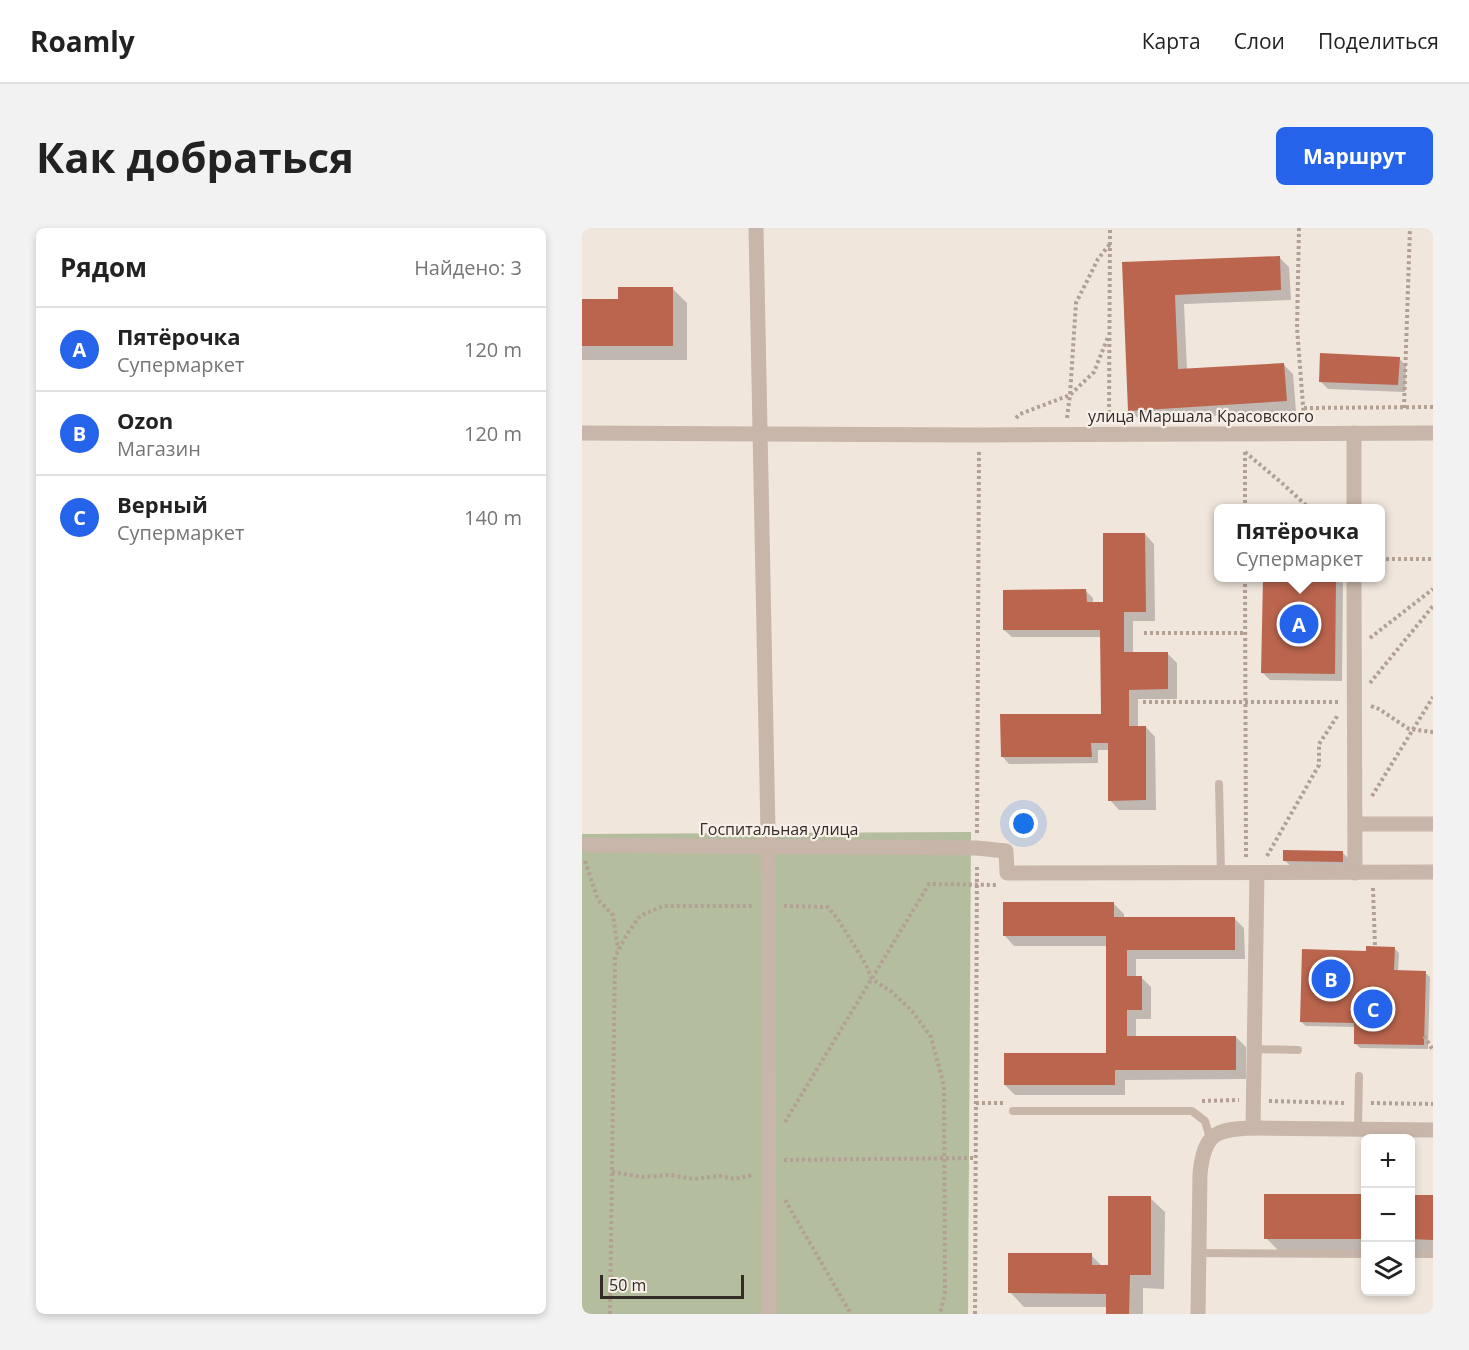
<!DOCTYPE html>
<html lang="ru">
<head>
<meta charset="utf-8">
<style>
  body { margin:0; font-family:"Open Sans",sans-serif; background:#f2f2f2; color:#222 }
  .controls { position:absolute; right:18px; bottom:18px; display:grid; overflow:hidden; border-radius:9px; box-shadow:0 3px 9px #0003 }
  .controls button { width:54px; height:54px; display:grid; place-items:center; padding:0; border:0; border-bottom:2px solid #e0e0e0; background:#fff; color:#222; font:30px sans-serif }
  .scale { position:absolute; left:18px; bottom:15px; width:144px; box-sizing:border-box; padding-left:6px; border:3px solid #342c28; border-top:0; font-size:16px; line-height:21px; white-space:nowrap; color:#342c28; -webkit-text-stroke:4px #f8f0e8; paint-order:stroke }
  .you { position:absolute; left:442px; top:596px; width:21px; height:21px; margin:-15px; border:4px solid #fff; border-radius:50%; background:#1a73e8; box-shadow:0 0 0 9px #1a73e833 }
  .badge { display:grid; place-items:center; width:39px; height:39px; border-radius:50%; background:#2563eb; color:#fff; font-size:20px; font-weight:700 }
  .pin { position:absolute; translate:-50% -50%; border:3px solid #fff; box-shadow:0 2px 6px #0006 }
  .popup { position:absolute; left:632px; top:276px; width:171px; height:78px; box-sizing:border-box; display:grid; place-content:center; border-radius:9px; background:#fff; filter:drop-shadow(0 2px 4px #0005); font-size:20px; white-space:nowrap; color:#767676 }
  .popup b { font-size:22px; color:#222 }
  .popup::after { content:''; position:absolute; left:50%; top:100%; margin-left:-12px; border:12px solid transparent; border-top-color:#fff }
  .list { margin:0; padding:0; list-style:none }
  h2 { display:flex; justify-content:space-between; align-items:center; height:78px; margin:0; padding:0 24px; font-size:26px }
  h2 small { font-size:20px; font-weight:400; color:#767676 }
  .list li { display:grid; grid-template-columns:39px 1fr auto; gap:18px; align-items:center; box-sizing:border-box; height:84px; padding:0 24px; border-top:2px solid #e0e0e0 }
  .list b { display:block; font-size:22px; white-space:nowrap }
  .list p { margin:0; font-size:20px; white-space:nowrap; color:#767676 }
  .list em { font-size:20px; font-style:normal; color:#767676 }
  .icon { flex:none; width:33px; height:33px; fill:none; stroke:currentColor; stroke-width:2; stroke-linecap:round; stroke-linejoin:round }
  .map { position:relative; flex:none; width:851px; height:1086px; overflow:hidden; border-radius:9px }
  header { display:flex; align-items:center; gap:36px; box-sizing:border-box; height:84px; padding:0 30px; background:#fff; border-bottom:2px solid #e0e0e0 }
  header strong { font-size:28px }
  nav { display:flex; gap:33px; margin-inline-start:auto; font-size:21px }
  .intro { display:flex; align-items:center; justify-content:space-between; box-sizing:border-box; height:144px; padding:0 36px }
  h1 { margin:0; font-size:42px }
  .button { padding:15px 27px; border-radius:9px; background:#2563eb; color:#fff; font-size:21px; font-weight:700 }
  main { display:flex; gap:36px; padding:0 36px }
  aside { flex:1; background:#fff; border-radius:9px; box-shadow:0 3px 9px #0003 }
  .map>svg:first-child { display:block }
</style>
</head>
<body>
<header>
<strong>Roamly</strong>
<nav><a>Карта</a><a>Слои</a><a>Поделиться</a></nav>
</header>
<div class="intro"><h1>Как добраться</h1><a class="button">Маршрут</a></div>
<main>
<aside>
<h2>Рядом<small>Найдено: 3</small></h2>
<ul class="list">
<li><span class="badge">A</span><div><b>Пятёрочка</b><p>Супермаркет</p></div><em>120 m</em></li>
<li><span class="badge">B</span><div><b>Ozon</b><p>Магазин</p></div><em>120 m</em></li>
<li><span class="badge">C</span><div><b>Верный</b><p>Супермаркет</p></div><em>140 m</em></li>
</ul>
</aside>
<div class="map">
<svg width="851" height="1086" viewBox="0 0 851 1086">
  <rect width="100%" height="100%" fill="#f0e6dc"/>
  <path fill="#b4bd9d" d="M389 604 386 1086H0V606Z"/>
  <g fill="#0003">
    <path d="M697 29 707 39 709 72 602 76 605 142 701 136 711 146 714 183 558 192 548 182 542 35Z"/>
    <path d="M91 61 105 75V132H0V72L38 73Z"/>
    <path d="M817 130 824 138 823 164 746 161 738 153Z"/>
    <path d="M563 306 572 316 573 393H551V425H585L595 435V471H556V499H564L573 509 574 582H537L528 572 527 522H516V535L427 536 420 528 520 487V409H430L422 402 504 363 511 370V375L522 377Z"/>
    <path d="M682 350H755L761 355 760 453 688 452 681 445Z"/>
    <path d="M761 625 768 632V641L710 639 702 632Z"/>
    <path d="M532 676 542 686V690H652L662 700 663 731H554V749H559L569 759V791H554V809H654L664 819V851L543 852V867H433L423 857 525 826V718H432L423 708Z"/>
    <path d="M812 720 817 725 816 744 843 745 848 749 846 821 778 820 773 815 774 799 724 798 719 794 785 724Z"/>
    <path d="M784 968V1025L698 1024 684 1010Z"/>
    <rect x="828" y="968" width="23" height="57"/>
    <path d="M568 970 583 984 582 1061 561 1060V1086H525V1079H442L428 1064 509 1027 521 1039H527Z"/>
  </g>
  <g fill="#bb654e">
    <path d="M698 28 699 62 593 67 596 141 702 135 705 173 546 183 540 34Z"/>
    <path d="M36 59H91V118H0V71H36Z"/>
    <path d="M738 125 818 129 816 157 737 154Z"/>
    <path d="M521 305H563L564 384H542V424H586V461L547 462V498H564V572L526 573V515H509L510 529H419L418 486H519L518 402H421V362L504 361 505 374H521Z"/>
    <path d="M681 350H754L753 446 679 445Z"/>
    <path d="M701 622 761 623V634L701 633Z"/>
    <path d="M421 674H532V689H653V722H545V748H560V782H545V808H654V842H533V857H422V825H524V708H421Z"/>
    <path d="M784 718 813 719 812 742 844 743 842 817 772 816V795L718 794 720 721 784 723Z"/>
    <rect x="682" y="966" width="102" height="45"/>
    <path d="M828 967H851V1012L828 1011Z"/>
    <path d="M526 968H569V1047H548L547 1086H524V1066L426 1065V1025H510V1037H526Z"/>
  </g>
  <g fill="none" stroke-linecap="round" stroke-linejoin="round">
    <g stroke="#b2a093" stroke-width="4" stroke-dasharray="3 3" stroke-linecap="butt">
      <path d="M717 0 715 100 722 190"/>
      <path d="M722 180 851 179"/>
      <path d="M822 180 828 0"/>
      <path d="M434 190 438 186 488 167 494 75 516 31 528 16"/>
      <path d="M485 190 488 167 512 144 526 109"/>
      <path d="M527 191 528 0"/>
      <path d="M663 224 701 256 727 280"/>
      <path d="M663 224V280"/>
      <path d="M798 331H851"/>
      <path d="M663 350 664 630"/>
      <path d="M562 405H663"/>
      <path d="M788 410 851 361"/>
      <path d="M788 455 851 378"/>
      <path d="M561 474H758"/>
      <path d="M789 478 797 481 827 501 851 504"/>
      <path d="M790 568 851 469"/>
      <path d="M395 605 397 223"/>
      <path d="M685 628 737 537V516L756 487"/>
      <path d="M3 633 16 672 31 687 36 721"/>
      <path d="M791 660 793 718"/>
      <path d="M202 678 246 679 257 693 283 735 290 751 310 764 330 783 349 809 362 858 363 1064 358 1086"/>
      <path d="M842 808 851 822"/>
      <path d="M620 873 657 872"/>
      <path d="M687 873 763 875"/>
      <path d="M394 875H423"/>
      <path d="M789 875 851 876"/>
      <path d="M203 894 347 656 415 657"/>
      <path d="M202 932 393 930"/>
      <path d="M30 944 59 949 88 947 111 951 138 948 152 951 171 947"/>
      <path d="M203 972 269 1086"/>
      <path d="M28 1086 33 729 45 706 58 688 81 678H171"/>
      <path d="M393 1086 395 637"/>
    </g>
    <g stroke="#c7b6a9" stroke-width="8">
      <path d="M637 556 639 645"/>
      <path d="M672 821 716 822"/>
      <path d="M431 883H610L623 893 628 910"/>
      <path d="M776 901 777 848"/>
      <path d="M617 1025 784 1026"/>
      <path d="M828 1026H851"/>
    </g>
    <g stroke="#c7b6a9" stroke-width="15">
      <path d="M174 0 186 605 187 1086"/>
      <path d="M0 205 397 207 851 205"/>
      <path d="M772 205V280"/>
      <path d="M772 350 773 645"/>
      <path d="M773 596H851"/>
      <path d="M0 617 395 620 424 623 425 645 851 644"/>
      <path d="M671 900 851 902"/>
      <path d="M616 1086 618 946C622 906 633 901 671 900L675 645"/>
    </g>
  </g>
  <g text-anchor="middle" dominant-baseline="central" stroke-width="4.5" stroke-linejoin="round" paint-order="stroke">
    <g font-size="16" fill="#342c28" stroke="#f8f0e8">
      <text x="619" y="188">улица Маршала Красовского</text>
      <text x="197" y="601">Госпитальная улица</text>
    </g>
  </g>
</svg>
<div class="controls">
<button>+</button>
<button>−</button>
<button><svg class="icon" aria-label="layers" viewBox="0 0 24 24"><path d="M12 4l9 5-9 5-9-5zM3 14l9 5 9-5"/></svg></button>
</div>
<div class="scale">50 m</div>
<div class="you"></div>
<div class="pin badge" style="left:717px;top:396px">A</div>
<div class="popup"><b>Пятёрочка</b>Супермаркет</div>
<div class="pin badge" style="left:749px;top:751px">B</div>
<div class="pin badge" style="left:791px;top:781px">C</div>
</div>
</main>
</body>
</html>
